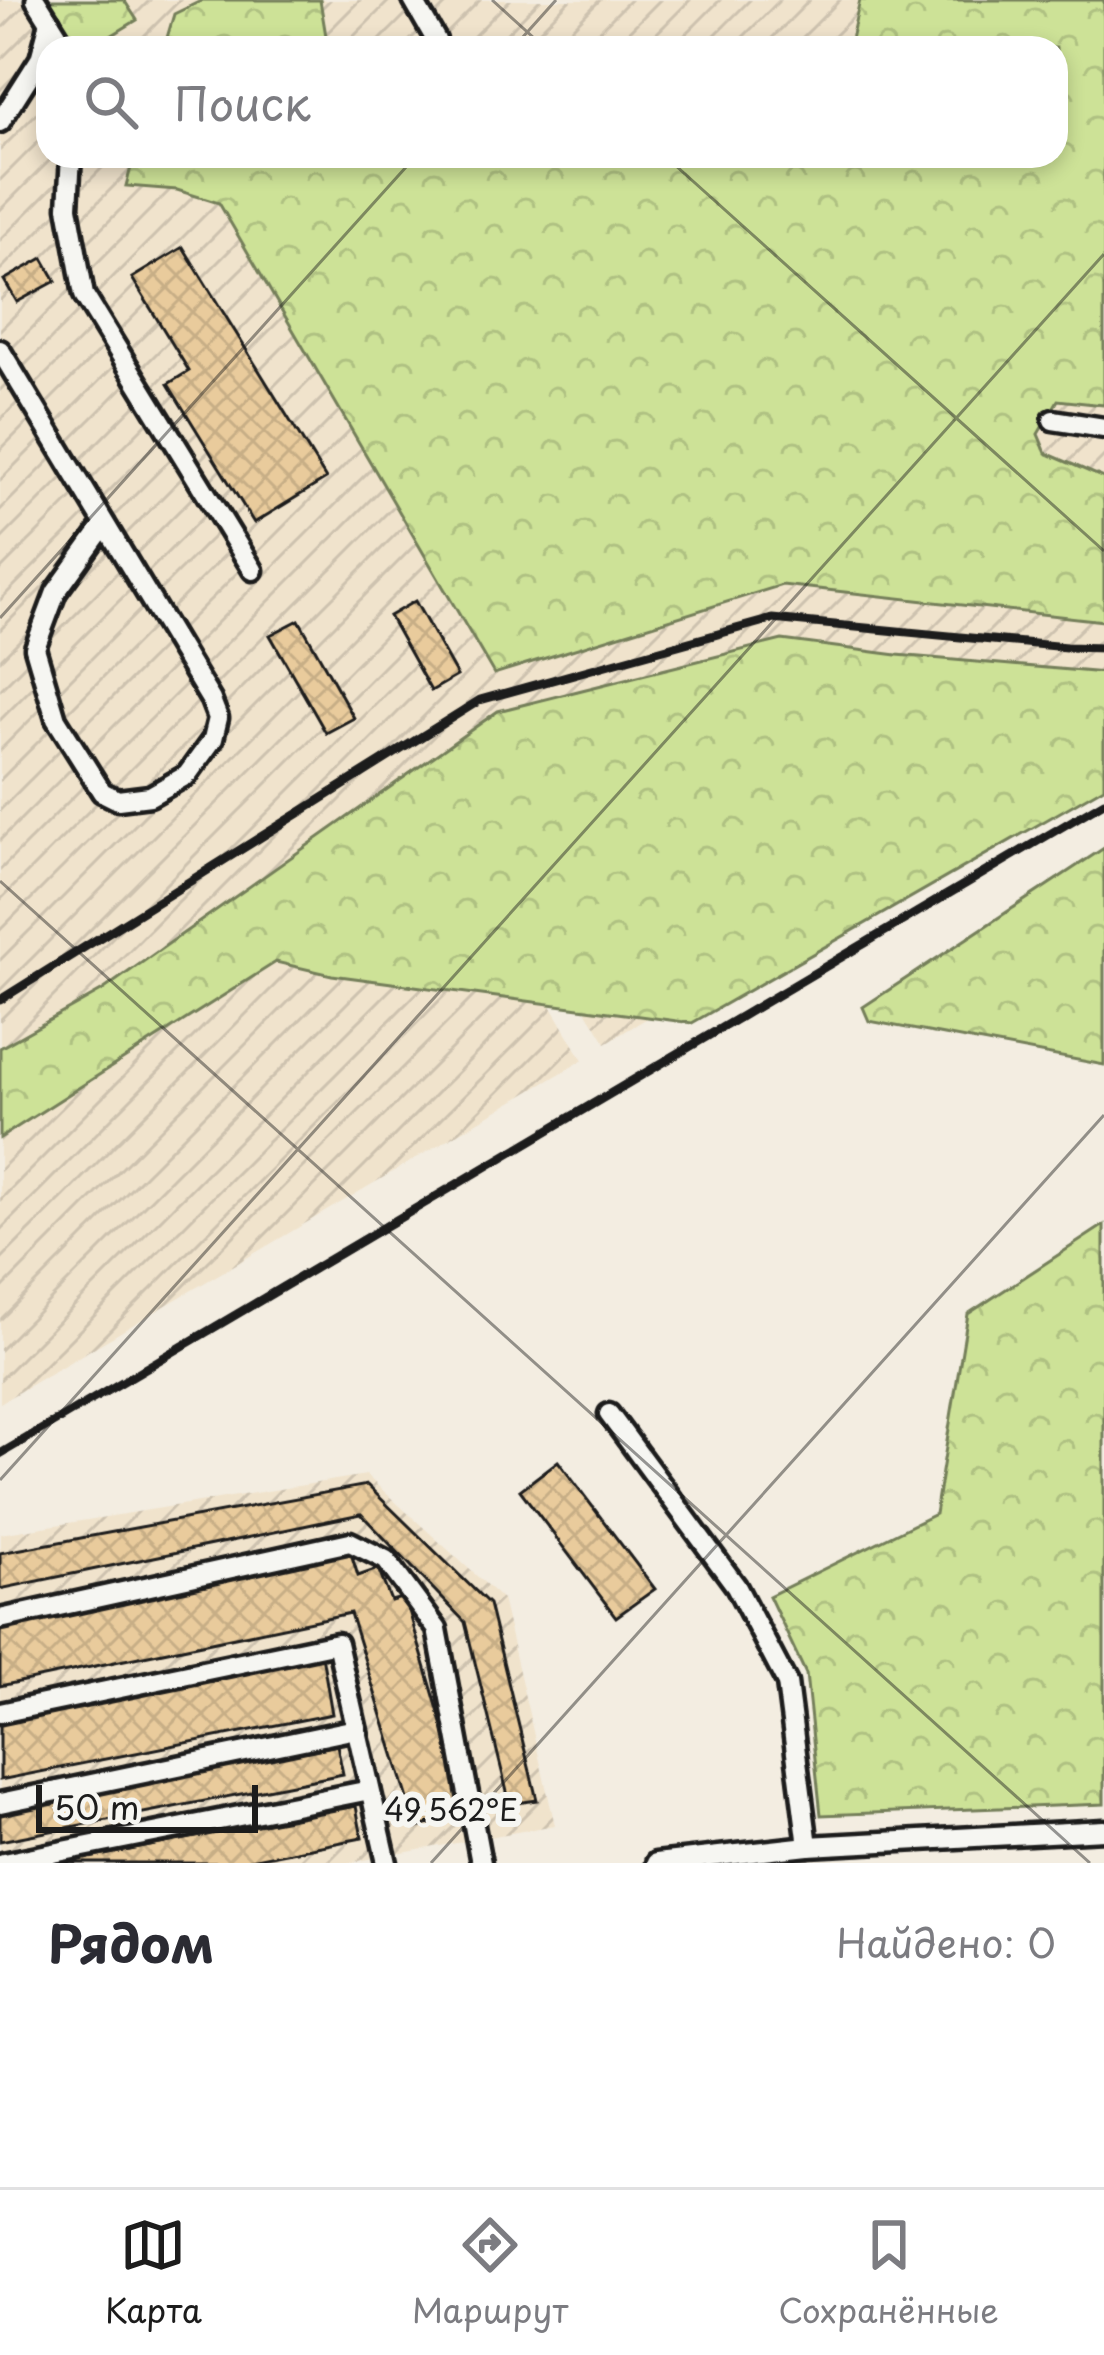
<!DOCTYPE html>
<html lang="ru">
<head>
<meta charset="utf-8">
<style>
  body { margin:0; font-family:"Playpen Sans",sans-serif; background:#f2f2f3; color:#2b2b33 }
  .scale { position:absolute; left:36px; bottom:30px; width:222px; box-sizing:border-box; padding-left:12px; border:6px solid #1c1c1c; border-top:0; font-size:33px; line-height:42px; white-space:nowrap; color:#1c1c1c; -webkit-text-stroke:9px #f6f6f2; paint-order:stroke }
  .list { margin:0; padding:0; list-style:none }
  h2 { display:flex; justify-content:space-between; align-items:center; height:156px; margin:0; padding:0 48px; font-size:51px }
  h2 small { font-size:39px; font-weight:400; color:#7c7c81 }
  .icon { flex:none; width:66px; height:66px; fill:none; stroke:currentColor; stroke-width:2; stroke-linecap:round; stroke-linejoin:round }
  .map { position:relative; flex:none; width:1104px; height:1863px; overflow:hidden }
  .search { position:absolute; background:#fff; box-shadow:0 6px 18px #0003; left:36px; right:36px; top:36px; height:132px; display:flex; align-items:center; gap:30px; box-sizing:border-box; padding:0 42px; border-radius:36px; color:#7c7c81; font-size:45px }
  .sheet { height:324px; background:#fff }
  nav { display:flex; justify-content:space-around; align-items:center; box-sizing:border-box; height:168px; border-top:3px solid #e1e1e2; background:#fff; font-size:33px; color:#7c7c81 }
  nav a { display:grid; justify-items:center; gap:6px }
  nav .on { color:#1c1c1c }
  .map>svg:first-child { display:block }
</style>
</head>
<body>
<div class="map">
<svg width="1104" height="1863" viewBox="0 0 1104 1863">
  <defs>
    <pattern id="industrial-furrows" width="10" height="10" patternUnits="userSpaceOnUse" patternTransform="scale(3)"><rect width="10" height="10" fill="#f0e3cc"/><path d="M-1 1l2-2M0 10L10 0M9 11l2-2" fill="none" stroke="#cdc2af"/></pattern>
    <pattern id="forest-crowns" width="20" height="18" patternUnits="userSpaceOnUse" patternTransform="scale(3)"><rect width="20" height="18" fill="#cde297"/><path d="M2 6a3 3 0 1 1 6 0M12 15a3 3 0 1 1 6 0" fill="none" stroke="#afc182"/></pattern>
    <pattern id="building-cross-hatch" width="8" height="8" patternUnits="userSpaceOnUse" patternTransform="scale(3)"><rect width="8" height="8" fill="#e9cb9c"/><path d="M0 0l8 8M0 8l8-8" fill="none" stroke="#c7ae86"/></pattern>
  </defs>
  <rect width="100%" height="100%" fill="#f3ede1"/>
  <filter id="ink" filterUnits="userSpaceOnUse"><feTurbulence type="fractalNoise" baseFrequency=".00833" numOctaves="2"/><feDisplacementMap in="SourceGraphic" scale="24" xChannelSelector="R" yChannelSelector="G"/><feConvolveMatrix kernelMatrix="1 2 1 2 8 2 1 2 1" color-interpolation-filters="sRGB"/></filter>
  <g filter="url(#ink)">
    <g fill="url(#industrial-furrows)" fill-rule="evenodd">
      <path d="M0 0H1104V742L606 1043 465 814 0 1096ZM48 48H1056V156H48Z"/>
      <path d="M455 841 583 1060 0 1403V1113Z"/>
      <path d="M366 1475 502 1599 555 1825 348 1863H0V1534Z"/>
    </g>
    <g fill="url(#forest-crowns)" stroke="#747f5a" stroke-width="3">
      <path d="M48 0H124L137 20 91 48H77Z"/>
      <path d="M203 0H320L328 48H164L174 14Z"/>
      <path d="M860 0H1104V405L1058 400 1038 434 1046 453 1104 478V621L782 585 494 674 219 203 177 190 126 186 134 156H1056V48H849Z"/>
      <path d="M782 640 897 655 1104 673V787L692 1023 332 975 276 962 0 1138V1048L103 990 498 711Z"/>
      <path d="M1104 848V1065L869 1021 863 1007Z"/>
      <path d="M1104 1225V1804L821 1815 806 1674 769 1596 935 1514 968 1314Z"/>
    </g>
    <g fill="url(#building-cross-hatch)" stroke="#1c1c1c" stroke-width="3">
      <path d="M183 247 326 479 254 523 168 384 189 371 132 278Z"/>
      <path d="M43 258 56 281 17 302 4 280Z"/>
      <path d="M415 601 457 676 431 691 389 616Z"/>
      <path d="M299 620 354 718 326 733 270 635Z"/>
      <path d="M558 1461 655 1589 616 1617 520 1490Z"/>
      <path d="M367 1485 489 1604 537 1800 510 1804 465 1622 361 1514 0 1589V1553Z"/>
      <path d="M350 1550 358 1576 378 1569 391 1601 405 1597 468 1812 417 1828 350 1613 0 1686V1630Z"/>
      <path d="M322 1655 332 1714 0 1780V1722Z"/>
      <path d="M337 1745 343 1774 0 1841V1811Z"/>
      <path d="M356 1806 362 1838 235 1863H62Z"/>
    </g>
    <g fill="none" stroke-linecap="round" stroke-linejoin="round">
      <defs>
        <g id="service">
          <path d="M36 0 66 48"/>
          <path d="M413 0 436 40"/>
          <path d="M0 122 40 59 50 22"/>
          <path d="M71 156 68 207 84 295 253 570"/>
          <path d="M0 350 211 700 218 718 213 739 187 775 150 796 118 800 102 792 56 719 35 648 56 592 105 524"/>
          <path d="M1053 420 1104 428"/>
          <path d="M609 1414 736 1586 787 1683 808 1846"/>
          <path d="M0 1619 350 1542 386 1560 437 1629 481 1863"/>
          <path d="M0 1713 337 1643 387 1863"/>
          <path d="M0 1803 356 1729"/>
          <path d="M3 1863 370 1790"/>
          <path d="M656 1863 808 1846 1104 1830"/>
        </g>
      </defs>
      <use href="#service" stroke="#1c1c1c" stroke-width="27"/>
      <use href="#service" stroke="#f6f6f2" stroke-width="18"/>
      <g stroke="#1c1c1c" stroke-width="9">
        <path d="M0 1000 480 700 772 619 1066 647 1104 648"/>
        <path d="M0 1454 1104 802"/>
      </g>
    </g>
  </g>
  <path fill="none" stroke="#1c1c1c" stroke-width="3" stroke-opacity="0.45" d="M492 0 545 48M513 48 556 0M665 156 1104 551M0 618 416 156M0 881 1090 1863M0 1480 1104 254M431 1863 1104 1115"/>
  <g font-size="30" text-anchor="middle" fill="#1c1c1c" stroke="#f6f6f2" stroke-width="12" stroke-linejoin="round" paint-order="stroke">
    <text x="451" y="1821">49.562°E</text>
  </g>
</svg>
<div class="scale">50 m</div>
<div class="search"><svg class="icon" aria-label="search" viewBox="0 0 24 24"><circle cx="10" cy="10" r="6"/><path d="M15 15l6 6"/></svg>Поиск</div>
</div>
<section class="sheet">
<h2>Рядом<small>Найдено: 0</small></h2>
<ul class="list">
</ul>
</section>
<nav>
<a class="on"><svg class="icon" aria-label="map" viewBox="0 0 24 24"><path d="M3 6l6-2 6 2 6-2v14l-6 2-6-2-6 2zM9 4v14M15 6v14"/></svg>Карта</a>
<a><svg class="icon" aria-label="directions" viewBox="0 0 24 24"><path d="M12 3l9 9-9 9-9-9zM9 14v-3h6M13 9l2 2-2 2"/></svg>Маршрут</a>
<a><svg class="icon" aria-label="saved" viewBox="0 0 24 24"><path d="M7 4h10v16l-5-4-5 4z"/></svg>Сохранённые</a>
</nav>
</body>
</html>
